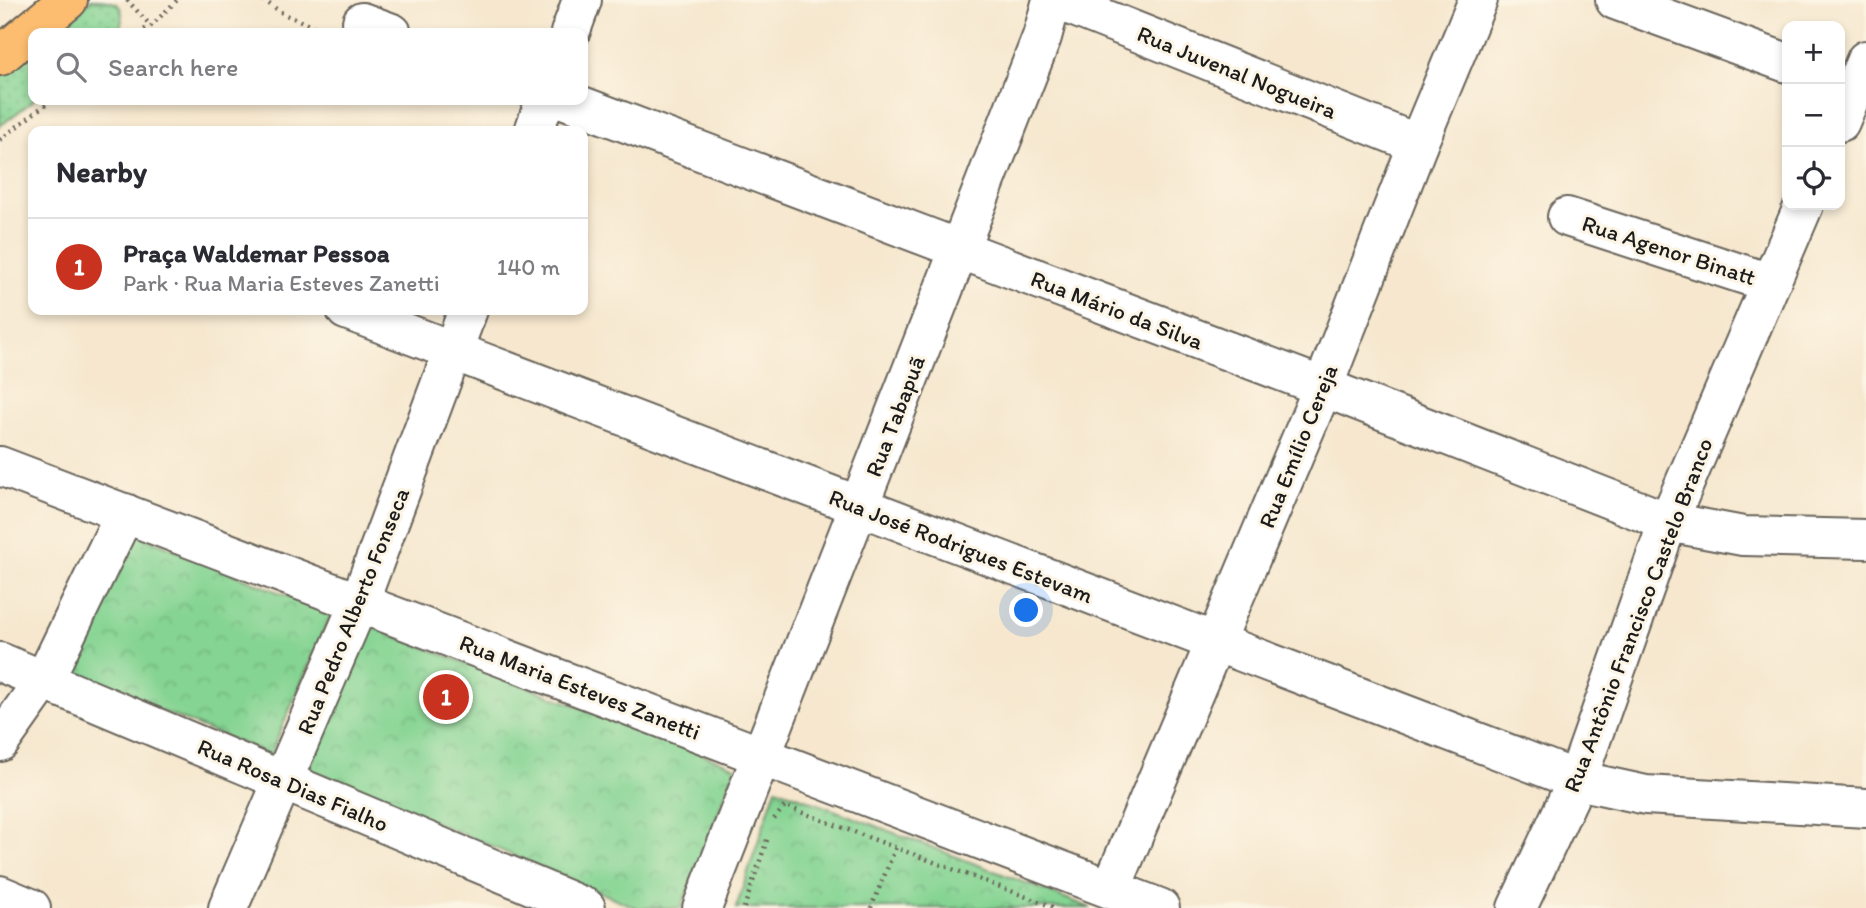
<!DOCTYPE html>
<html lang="en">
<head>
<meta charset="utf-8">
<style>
  body { margin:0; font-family:Itim,sans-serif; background:#f7f7f7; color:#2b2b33 }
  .controls { position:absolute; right:21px; top:21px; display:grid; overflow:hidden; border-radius:14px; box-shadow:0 4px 10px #0003 }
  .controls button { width:63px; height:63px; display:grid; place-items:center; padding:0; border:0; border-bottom:2px solid #e1e1e2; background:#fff; color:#2b2b33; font:35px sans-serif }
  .you { position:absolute; left:1027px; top:611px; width:24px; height:24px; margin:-18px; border:5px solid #fff; border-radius:50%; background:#1a73e8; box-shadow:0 0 0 10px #1a73e833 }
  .badge { display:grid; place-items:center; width:46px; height:46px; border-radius:50%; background:#c8321e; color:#fff; font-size:23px; font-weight:700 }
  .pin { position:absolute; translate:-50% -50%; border:4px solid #fff; box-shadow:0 2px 7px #0006 }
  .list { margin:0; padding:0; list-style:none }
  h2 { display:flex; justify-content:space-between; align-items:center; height:91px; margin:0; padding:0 28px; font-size:30px }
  h2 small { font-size:23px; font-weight:400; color:#7c7c81 }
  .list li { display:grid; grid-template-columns:46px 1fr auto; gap:21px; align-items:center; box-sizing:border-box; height:98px; padding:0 28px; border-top:2px solid #e1e1e2 }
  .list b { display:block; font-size:26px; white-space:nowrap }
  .list p { margin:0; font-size:23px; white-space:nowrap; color:#7c7c81 }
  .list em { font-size:23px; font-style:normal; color:#7c7c81 }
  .icon { flex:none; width:38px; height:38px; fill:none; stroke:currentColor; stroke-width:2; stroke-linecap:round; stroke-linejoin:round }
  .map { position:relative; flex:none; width:1866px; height:908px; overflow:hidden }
  .search { position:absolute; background:#fff; box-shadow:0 4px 10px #0003; left:28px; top:28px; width:560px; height:77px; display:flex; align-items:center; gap:18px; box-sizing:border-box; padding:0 24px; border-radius:14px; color:#7c7c81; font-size:26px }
  .panel { position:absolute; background:#fff; box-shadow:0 4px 10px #0003; left:28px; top:126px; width:560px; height:189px; border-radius:14px }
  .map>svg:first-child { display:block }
</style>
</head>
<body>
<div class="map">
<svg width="1866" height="908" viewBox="0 0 1866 908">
  <defs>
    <pattern id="grass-dots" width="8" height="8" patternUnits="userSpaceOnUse" patternTransform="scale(1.75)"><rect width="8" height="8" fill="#85d493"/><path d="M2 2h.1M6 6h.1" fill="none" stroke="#72b57e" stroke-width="1.8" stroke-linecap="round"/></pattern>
    <pattern id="park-crowns" width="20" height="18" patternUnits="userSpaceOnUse" patternTransform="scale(1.75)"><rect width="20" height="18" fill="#85d493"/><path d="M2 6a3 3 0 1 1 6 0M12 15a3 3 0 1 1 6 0" fill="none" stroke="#72b57e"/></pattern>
  </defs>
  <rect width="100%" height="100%" fill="#fcf5e5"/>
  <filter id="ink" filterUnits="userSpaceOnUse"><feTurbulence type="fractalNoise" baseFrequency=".0143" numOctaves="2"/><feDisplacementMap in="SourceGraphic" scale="14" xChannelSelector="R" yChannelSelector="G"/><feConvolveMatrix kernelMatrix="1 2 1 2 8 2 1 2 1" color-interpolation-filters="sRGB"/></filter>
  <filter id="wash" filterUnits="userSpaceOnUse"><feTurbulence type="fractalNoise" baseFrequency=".00686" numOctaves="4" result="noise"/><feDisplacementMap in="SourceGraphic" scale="28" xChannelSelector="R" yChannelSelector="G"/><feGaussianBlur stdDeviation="1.57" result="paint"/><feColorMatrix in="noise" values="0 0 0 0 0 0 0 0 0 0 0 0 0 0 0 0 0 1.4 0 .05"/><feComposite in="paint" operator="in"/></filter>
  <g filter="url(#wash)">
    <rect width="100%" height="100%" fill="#f6e7ce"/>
    <g fill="url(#grass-dots)" stroke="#507858" stroke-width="2">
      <path d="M91 0C117 0 128 3 119 33H50Z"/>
      <path d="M33 47 34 100 0 126V74Z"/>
    </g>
    <g fill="url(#park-crowns)" stroke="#507858" stroke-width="2">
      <path d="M133 532 331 614 270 755 64 672Z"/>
      <path d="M369 626 736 767 681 908H637L309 769Z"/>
      <path d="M776 788 1091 908H736Z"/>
    </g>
  </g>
  <g filter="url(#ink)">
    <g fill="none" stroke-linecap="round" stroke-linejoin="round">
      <defs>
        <g id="minor">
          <path d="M1057 0 1418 144"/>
          <path d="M1615 0 1787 63"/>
          <path d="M362 22 392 33"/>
          <path d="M570 33 582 0"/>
          <path d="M566 100 1323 387 1668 522 1743 536 1866 539"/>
          <path d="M1840 122 1866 60"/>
          <path d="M534 131 545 100"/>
          <path d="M1567 217 1770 283"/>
          <path d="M346 310 1577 780 1646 795 1866 808"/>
          <path d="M0 466 1160 908"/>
          <path d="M0 662 586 908"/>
          <path d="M0 742 44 680 125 513"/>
          <path d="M1111 889 1323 387 1418 144 1478 0"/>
          <path d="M0 895 31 908"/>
          <path d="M228 908 359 603 468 310"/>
          <path d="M702 908 1042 37 1052 0"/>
          <path d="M1517 908 1577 780 1668 522 1804 205"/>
        </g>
        <path id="major" d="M0 56 68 0"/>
      </defs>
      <use href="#minor" stroke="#68635a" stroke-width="42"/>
      <use href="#major" stroke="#68635a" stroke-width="42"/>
      <g stroke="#68635a" stroke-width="4.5" stroke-dasharray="2 5" stroke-linecap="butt">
        <path d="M127 0 151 26"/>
        <path d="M263 0 284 14 329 33"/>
        <path d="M138 33 151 26 177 0"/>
        <path d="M0 140 51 100"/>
        <path d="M774 819 785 806 1056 908"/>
        <path d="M744 908 768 837"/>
        <path d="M871 908 896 847"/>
      </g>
      <use href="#minor" stroke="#fff" stroke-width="38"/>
      <use href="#major" stroke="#fcbd6f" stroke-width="38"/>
    </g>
  </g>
  <g text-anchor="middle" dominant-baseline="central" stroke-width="6" stroke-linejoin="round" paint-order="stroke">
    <g font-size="23" fill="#1c1c1c" stroke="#fcf5e5">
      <text transform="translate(1237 72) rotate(22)">Rua Juvenal Nogueira</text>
      <text transform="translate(1669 250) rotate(18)">Rua Agenor Binatt</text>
      <text transform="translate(1117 310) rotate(21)">Rua Mário da Silva</text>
      <text transform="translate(895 416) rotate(-69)">Rua Tabapuã</text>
      <text transform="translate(1298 446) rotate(-68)">Rua Emílio Cereja</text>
      <text transform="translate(961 546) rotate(21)">Rua José Rodrigues Estevam</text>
      <text transform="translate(353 611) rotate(-68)">Rua Pedro Alberto Fonseca</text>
      <text transform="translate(1638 615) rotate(-69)">Rua Antônio Francisco Castelo Branco</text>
      <text transform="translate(580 687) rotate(21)">Rua Maria Esteves Zanetti</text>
      <text transform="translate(293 785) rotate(23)">Rua Rosa Dias Fialho</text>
    </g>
  </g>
</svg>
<div class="controls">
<button>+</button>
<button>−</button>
<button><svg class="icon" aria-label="locate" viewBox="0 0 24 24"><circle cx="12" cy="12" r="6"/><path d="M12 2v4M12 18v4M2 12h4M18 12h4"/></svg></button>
</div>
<div class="you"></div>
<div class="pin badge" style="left:446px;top:697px">1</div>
<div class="search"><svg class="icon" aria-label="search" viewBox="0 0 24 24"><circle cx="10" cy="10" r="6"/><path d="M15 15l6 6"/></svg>Search here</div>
<section class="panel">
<h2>Nearby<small></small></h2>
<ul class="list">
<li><span class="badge">1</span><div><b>Praça Waldemar Pessoa</b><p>Park · Rua Maria Esteves Zanetti</p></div><em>140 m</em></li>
</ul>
</section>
</div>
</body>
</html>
